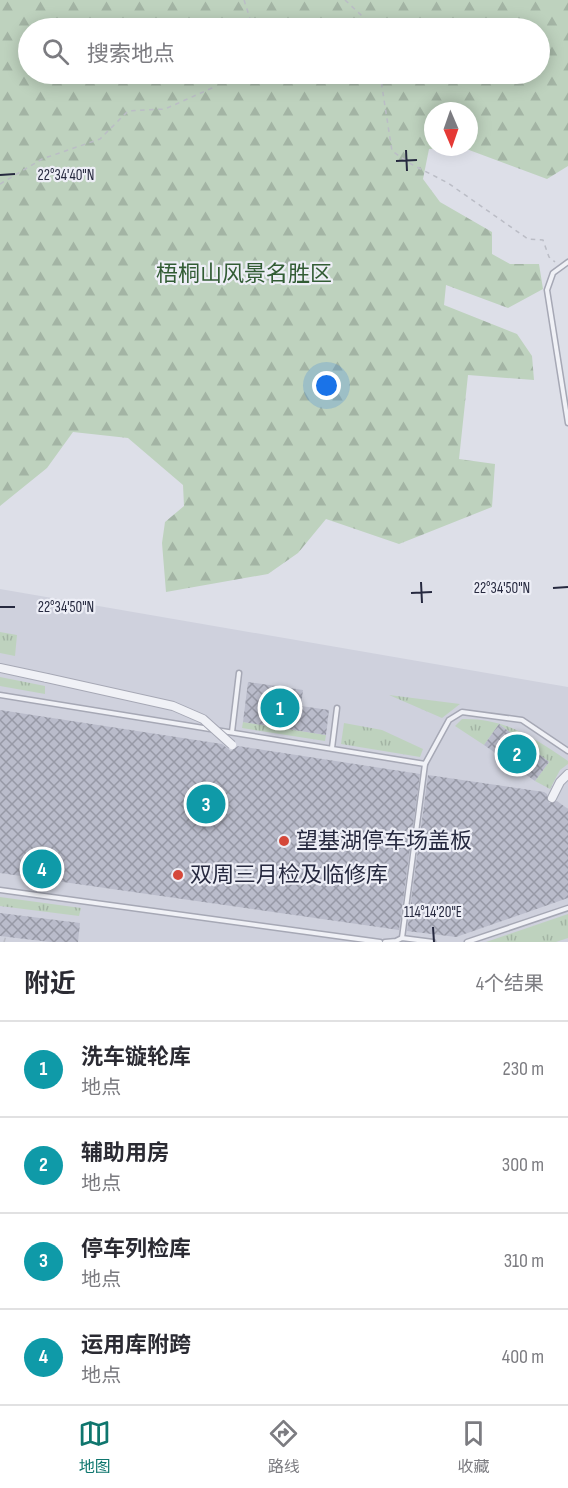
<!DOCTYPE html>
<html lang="zh">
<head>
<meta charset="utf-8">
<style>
  body { margin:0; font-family:"Sofia Sans Condensed","Noto Sans SC",sans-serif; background:#f7f7f7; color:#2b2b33 }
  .compass { position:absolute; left:424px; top:102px; width:54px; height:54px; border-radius:50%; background:#fff; box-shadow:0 3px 15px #0003; rotate:178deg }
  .you { position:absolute; left:327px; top:386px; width:21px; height:21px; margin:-15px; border:4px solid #fff; border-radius:50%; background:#1a73e8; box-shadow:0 0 0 9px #1a73e833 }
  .badge { display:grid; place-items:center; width:39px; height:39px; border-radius:50%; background:#0f766e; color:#fff; font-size:20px; font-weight:700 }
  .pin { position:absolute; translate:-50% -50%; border:3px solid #fff; box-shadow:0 2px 6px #0006 }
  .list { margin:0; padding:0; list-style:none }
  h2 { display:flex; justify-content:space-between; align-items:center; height:78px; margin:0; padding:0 24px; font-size:26px }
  h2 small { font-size:20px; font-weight:400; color:#7c7c81 }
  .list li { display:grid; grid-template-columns:39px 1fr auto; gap:18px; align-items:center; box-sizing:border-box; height:96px; padding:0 24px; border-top:2px solid #e1e1e2 }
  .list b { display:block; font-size:22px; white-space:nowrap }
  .list p { margin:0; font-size:20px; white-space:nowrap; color:#7c7c81 }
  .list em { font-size:20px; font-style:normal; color:#7c7c81 }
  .icon { flex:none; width:33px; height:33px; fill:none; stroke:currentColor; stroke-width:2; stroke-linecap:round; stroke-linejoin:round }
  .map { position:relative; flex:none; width:568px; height:942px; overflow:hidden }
  .search { position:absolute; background:#fff; box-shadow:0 3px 15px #0003; left:18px; right:18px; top:18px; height:66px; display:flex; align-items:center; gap:15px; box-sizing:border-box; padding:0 21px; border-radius:33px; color:#7c7c81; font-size:22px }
  .sheet { height:462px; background:#fff }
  nav { display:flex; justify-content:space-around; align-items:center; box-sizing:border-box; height:84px; border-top:2px solid #e1e1e2; background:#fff; font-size:16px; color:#7c7c81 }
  nav a { display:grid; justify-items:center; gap:3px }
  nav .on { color:#0f766e }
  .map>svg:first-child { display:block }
</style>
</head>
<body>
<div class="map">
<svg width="568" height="942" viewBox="0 0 568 942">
  <defs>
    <pattern id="grass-tufts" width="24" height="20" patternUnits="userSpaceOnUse" patternTransform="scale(1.5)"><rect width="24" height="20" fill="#bed2be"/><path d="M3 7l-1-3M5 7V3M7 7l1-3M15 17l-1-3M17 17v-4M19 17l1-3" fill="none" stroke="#a3b4a4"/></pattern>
    <pattern id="forest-firs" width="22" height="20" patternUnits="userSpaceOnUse" patternTransform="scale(1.5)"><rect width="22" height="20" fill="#bed2be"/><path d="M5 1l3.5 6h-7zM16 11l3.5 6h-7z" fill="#a3b4a4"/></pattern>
    <pattern id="building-cross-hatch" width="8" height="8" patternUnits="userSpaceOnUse" patternTransform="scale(1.5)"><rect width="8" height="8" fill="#babccb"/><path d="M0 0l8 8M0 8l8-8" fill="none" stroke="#9799a6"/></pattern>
  </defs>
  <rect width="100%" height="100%" fill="#dddfe8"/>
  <path fill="#cfd1dd" d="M0 589 568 687V942H0Z"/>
  <g fill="url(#grass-tufts)">
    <path d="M0 632 17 635 15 656 0 653Z"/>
    <path d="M0 677 45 686V694L0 686Z"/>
    <path d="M389 695 460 704 442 718Z"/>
    <path d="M462 719C506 718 534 738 568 761V764L560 770 550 789 535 781 549 762 499 724 484 745 455 726Z"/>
    <path d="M243 722 326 735 325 741 242 728Z"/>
    <path d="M344 723 382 730 423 749 420 757 341 744Z"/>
    <path d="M0 897 81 908 79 916 0 906Z"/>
    <path d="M568 914V938L556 942H486Z"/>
  </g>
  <path fill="url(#forest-firs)" fill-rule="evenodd" d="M0 0H568V166L547 179 461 147 429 149 423 179 440 202 492 232V254L510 264H539L543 289 508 308 446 285 444 305 517 334 532 356 534 380 468 375 459 459 495 464 492 507 399 544 326 519 298 553 268 574 166 592 162 543 165 522 184 506 183 485 128 438 73 432 47 468 0 506ZM28 28H540V74H28ZM433 111H469V147H433Z"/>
  <g fill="url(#building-cross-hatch)">
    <path d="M248 682 303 690 301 706 329 710 326 735 243 722Z"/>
    <path d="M0 710 222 744 231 751 238 746 420 774 399 930 0 873Z"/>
    <path d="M499 724 549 762 535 781 484 745Z"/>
    <path d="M428 775 544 792 547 794 549 803 557 801 568 809V898L456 937 407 931Z"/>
    <path d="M0 913 80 923 78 942H50L0 936Z"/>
  </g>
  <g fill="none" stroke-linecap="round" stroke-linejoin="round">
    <defs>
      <g id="service">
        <path d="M568 262 553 273 547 290 568 423"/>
        <path d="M0 695 425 764 402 938"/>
        <path d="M232 732 239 673"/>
        <path d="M332 748 337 708"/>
        <path d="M425 764 449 720 462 712 522 720 568 751"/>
        <path d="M0 890 380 942"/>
        <path d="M385 942 396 941 402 938 433 942"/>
        <path d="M467 942 568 908"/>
      </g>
      <g id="minor">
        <path d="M0 668 47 678"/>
        <path d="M552 798 560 782 568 774"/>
      </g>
    </defs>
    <use href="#service" stroke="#a6a8b5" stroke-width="7"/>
    <use href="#minor" stroke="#a6a8b5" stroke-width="10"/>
    <g stroke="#bbbdc6" stroke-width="1.5" stroke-dasharray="4.5 4.5" stroke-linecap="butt">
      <path d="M244 0 253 28"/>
      <path d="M345 0 375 28"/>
      <path d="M244 74 247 77 249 74"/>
      <path d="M380 74 392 151 411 164 448 183 528 239 543 240 549 257 555 262"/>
      <path d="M0 184 42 159 100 139 128 111 165 109 212 88 217 74"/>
      <path d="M4 942 6 936"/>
    </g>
    <use href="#service" stroke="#f0f1f6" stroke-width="4"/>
    <use href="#minor" stroke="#f0f1f6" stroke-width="8"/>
    <defs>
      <path id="minor-bridge" d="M47 678 173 706 203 719 232 745"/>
    </defs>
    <use href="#minor-bridge" stroke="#a6a8b5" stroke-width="10" stroke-linecap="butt"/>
    <use href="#minor-bridge" stroke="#f0f1f6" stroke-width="8"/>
  </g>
  <path fill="none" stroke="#26293f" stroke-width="2" d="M406 150 407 171M396 161 417 160M0 175 15 174M421 582 422 603M553 588 568 587M411 593 432 592M0 607H15M433 927 434 942"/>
  <g fill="#d5483a" stroke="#edeef6" stroke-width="2">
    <circle cx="284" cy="841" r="6"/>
    <circle cx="178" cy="875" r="6"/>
  </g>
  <g text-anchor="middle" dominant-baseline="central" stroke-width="4.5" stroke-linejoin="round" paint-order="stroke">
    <g font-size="22" fill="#325c34" stroke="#edeef6">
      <text x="244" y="274">梧桐山风景名胜区</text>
    </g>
    <g font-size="22" fill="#26293f" stroke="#edeef6" text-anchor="start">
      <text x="296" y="841">望基湖停车场盖板</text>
      <text x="190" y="875">双周三月检及临修库</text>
    </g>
  </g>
  <g font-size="15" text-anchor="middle" fill="#26293f" stroke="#edeef6" stroke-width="4.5" stroke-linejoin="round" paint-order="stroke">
    <text x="66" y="180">22°34'40"N</text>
    <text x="502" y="593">22°34'50"N</text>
    <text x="66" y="612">22°34'50"N</text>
    <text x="433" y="917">114°14'20"E</text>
  </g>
</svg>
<svg class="compass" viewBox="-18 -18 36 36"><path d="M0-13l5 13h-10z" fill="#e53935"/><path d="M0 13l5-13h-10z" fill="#7c7c81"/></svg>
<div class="you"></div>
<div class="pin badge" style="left:280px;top:708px;background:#0f9aa8">1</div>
<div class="pin badge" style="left:517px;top:754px;background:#0f9aa8">2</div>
<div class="pin badge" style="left:206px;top:804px;background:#0f9aa8">3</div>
<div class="pin badge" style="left:42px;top:869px;background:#0f9aa8">4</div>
<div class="search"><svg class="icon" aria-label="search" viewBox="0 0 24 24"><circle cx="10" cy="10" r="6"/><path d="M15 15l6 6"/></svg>搜索地点</div>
</div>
<section class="sheet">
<h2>附近<small>4个结果</small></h2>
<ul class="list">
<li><span class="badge" style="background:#0f9aa8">1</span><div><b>洗车镟轮库</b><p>地点</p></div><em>230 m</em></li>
<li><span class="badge" style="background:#0f9aa8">2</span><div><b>辅助用房</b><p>地点</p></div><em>300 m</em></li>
<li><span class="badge" style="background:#0f9aa8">3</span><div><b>停车列检库</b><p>地点</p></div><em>310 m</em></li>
<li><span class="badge" style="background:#0f9aa8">4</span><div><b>运用库附跨</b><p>地点</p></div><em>400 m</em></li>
</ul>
</section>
<nav>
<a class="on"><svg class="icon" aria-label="map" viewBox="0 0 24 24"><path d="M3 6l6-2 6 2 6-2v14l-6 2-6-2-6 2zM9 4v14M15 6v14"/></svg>地图</a>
<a><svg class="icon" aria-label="directions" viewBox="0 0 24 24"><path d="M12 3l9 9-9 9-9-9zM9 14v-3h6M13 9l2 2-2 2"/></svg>路线</a>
<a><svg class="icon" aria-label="saved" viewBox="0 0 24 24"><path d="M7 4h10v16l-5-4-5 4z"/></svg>收藏</a>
</nav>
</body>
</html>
